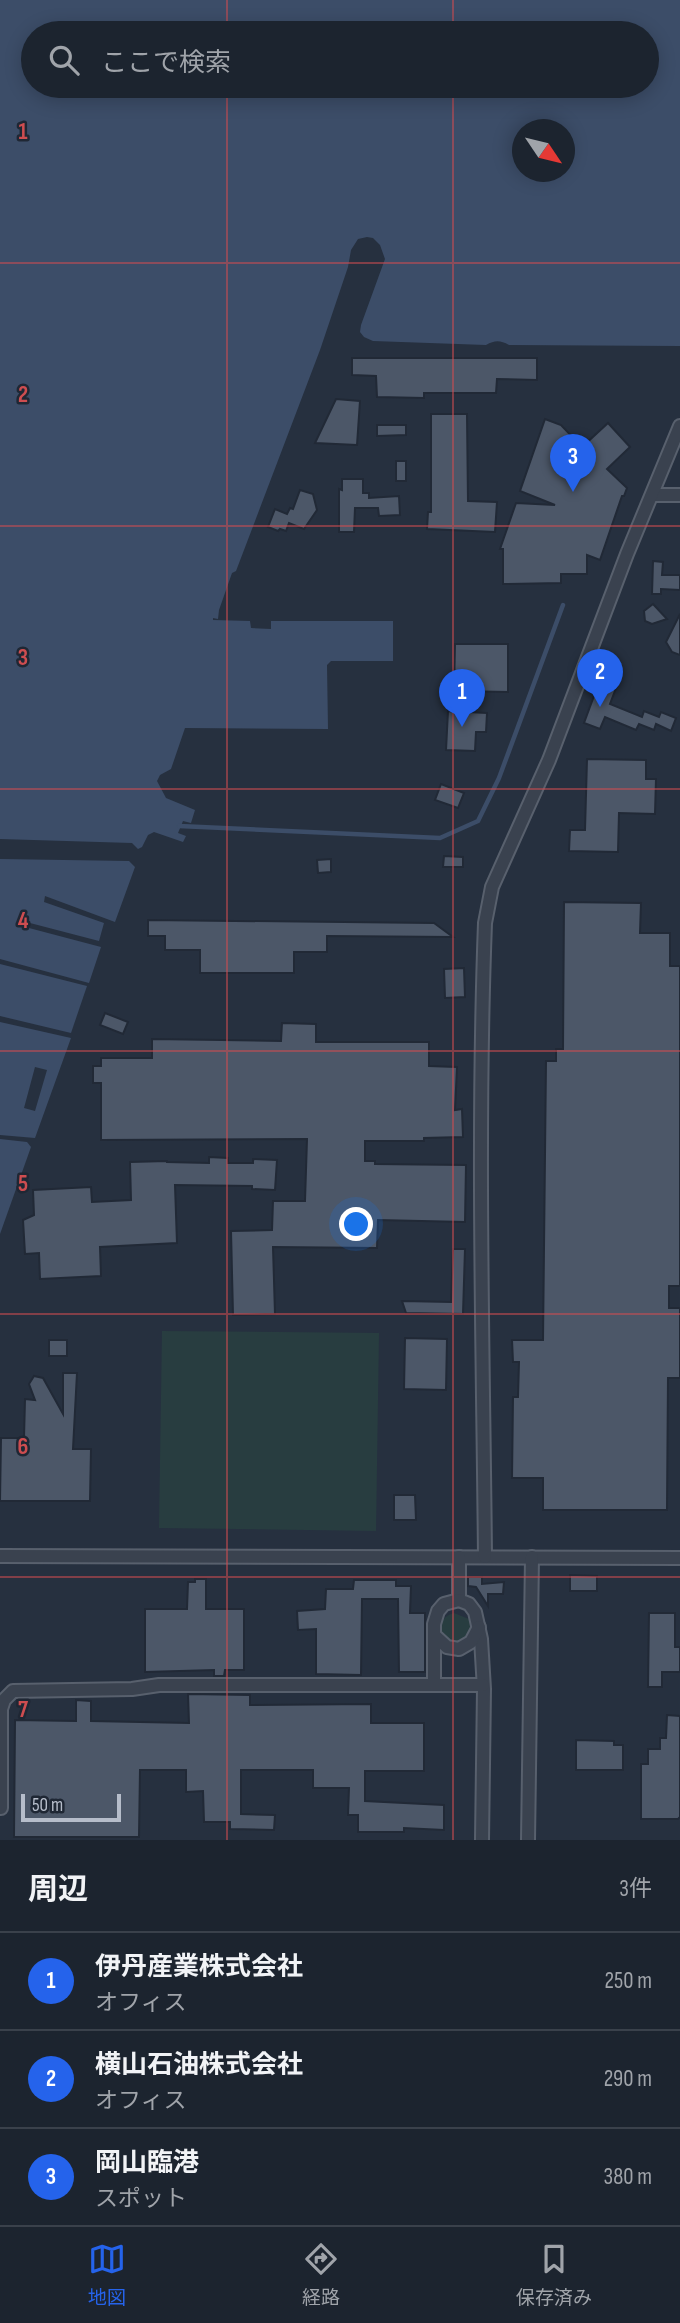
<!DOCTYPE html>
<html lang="ja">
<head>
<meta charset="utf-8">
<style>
  body { margin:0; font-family:"Sofia Sans Condensed","Noto Sans JP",sans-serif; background:#252c37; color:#f1f3f6 }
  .compass { position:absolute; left:512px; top:119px; width:63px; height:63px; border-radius:50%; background:#1c242f; box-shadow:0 4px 18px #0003; rotate:125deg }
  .scale { position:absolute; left:21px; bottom:18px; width:100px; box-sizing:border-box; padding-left:7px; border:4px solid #b6bdca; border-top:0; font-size:19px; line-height:24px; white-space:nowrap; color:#b6bdca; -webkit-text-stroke:5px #1f2734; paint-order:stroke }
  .you { position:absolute; left:357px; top:1225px; width:24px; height:24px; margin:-18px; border:5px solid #fff; border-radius:50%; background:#1a73e8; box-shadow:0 0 0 10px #1a73e833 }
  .badge { display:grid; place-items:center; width:46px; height:46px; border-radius:50%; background:#2563eb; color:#fff; font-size:23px; font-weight:700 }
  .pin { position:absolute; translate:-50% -58px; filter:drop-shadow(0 2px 4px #0008) }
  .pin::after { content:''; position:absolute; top:37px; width:24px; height:21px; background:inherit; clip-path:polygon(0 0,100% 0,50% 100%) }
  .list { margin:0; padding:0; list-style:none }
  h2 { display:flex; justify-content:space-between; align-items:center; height:91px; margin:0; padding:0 28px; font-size:30px }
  h2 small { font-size:23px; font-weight:400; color:#a0a4aa }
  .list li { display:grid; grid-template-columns:46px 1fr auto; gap:21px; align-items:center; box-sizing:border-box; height:98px; padding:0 28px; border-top:2px solid #3a414b }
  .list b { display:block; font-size:26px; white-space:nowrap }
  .list p { margin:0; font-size:23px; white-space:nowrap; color:#a0a4aa }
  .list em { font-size:23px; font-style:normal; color:#a0a4aa }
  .icon { flex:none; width:38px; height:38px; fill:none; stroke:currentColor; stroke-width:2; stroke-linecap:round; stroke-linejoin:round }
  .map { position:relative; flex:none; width:680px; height:1840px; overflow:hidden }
  .search { position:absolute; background:#1c242f; box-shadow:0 4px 18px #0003; left:21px; right:21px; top:21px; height:77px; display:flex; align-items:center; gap:18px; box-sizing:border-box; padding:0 24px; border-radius:38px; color:#a0a4aa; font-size:26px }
  .sheet { height:385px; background:#1c242f }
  nav { display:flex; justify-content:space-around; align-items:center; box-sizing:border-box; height:98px; border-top:2px solid #3a414b; background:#1c242f; font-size:19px; color:#a0a4aa }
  nav a { display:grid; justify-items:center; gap:4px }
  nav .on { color:#2563eb }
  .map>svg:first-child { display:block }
</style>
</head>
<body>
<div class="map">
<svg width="680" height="1840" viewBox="0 0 680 1840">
  <rect width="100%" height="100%" fill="#26303f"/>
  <g fill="#283d40">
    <path d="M162 1331 379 1333 376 1531 159 1528Z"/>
    <path d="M454 1613 469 1619 472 1629V1634L455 1646 440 1633C439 1622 444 1616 454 1613Z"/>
  </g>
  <g fill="#3c4d68" fill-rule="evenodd">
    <path d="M0 0H680V346L509 345C500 340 495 340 486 345L373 341 364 337 360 332 361 325 385 259 380 245 373 238 367 237 358 239 351 250 348 267 320 350 236 571 232 573 219 610 218 619 213 618V620L250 621 251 628 271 629V621H393V661H331L327 665 328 729 185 728 171 769 160 775 157 781 166 798 195 810 191 823 183 821 178 833 186 836 183 842 154 832 148 835 142 847 138 849 132 843 0 839ZM647 33V86H33V33ZM522 130H564V172H522Z"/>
    <path d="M0 859 129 861 135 867 115 922 45 896 44 902 104 923 99 941 30 923 29 928 101 947 89 983 0 959Z"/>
    <path d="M0 964 87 986 71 1033 0 1016Z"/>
    <path d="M0 1022 71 1038 35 1138 0 1135ZM35 1067 47 1070 35 1111 24 1108Z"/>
    <path d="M0 1139 27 1142 31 1147 0 1234Z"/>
  </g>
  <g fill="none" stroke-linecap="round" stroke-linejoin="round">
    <path stroke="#3c4d68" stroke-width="4.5" d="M179 826 440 838 478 821 499 778 563 605"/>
  </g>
  <g fill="#4c5768" stroke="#212936" stroke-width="2">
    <path d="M352 358H537V380L497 379 496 393H424V398L377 397 376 376 352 375Z"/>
    <path d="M336 399 360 401 357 445 315 443Z"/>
    <path d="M431 414H467L468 501 497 502 495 532 427 529 428 512H431Z"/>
    <path d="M545 419 561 425 582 447 608 423 630 447 607 469 627 488 624 496H622L600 560 587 555V574H561V583L503 584V549H500L516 503 555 505 520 491Z"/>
    <path d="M377 425H406V435L377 436Z"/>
    <rect x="396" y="461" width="10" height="20"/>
    <path d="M342 479H363V493H369V498L399 496 400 515 379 516 378 508H355L354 532H339V489L342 490Z"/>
    <path d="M300 490 313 494 317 510 304 529 289 523 286 531 280 529 278 531 268 527 275 509 287 514 290 508 293 509Z"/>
    <path d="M653 561 663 562 662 575H680V590L661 589V594H652Z"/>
    <path d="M653 604 667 619 652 624 645 621 644 611Z"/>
    <path d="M680 614V655L672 652 666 642Z"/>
    <path d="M455 644H508V692L454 691Z"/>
    <path d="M601 677 618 683 610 704 642 717 644 711 659 717 661 712 676 718 671 731 656 724 654 730 639 724 636 730 605 717 600 729 584 723Z"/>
    <path d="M448 711 487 713 486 732H476L475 751 446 750Z"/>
    <path d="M587 759 646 760V779H656L655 814 619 813 618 852 569 851 570 830H585Z"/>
    <path d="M441 784 464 793 458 808 435 800Z"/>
    <path d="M444 856 463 857V867H443Z"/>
    <path d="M331 859V872L318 873 317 860Z"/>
    <path d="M564 902 641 903 640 933H670V966H680V1286H669V1308H680V1378H668L667 1510H543V1478H512L513 1397H518L519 1362H513L512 1340H543L546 1061H556V1049H563Z"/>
    <path d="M148 920 434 923 453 937 327 936V952H294V973H200V950H165V936H148Z"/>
    <path d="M464 968 465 997 445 998 444 969Z"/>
    <path d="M105 1013 128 1022 123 1034 100 1025Z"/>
    <path d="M282 1023 316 1024V1042H429V1066L457 1067 455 1110 462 1109 463 1137 424 1138V1141H365V1161H375V1164L466 1165 465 1222 378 1220 377 1248 273 1247 275 1314 233 1315 231 1231 272 1230 273 1201H305L307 1139 101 1140V1083H93V1066H101V1058H152V1039L281 1041Z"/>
    <path d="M209 1157 228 1158V1163H253V1159L277 1160 275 1190 252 1189V1186L175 1185 177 1243 100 1247 101 1276 40 1279 39 1253 25 1254 23 1220 34 1215 33 1190 91 1187 92 1202 131 1200 130 1162 167 1161V1162L209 1163Z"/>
    <path d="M453 1249H465L463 1314 406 1313 402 1301 451 1302Z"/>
    <path d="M405 1338 447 1339 446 1390 404 1389Z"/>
    <rect x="49" y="1340" width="18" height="16"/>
    <path d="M63 1373H77L73 1449H91L90 1501H0L1 1438H24L25 1399 35 1400 29 1384 34 1376 43 1378 63 1414Z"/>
    <path d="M394 1495H415L416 1520H394Z"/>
    <path d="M570 1575 597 1576V1591H570Z"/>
    <path d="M468 1577H482V1584L504 1582 503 1594H488V1606L476 1587 468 1586Z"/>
    <path d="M195 1579H206V1609H244V1670H225L224 1676H214V1670L145 1672V1609H187L188 1582H195Z"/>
    <path d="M354 1580H396V1586H411L410 1613H425V1672H399L398 1599H362L361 1675 316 1674V1629L298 1630 297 1611 325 1609 326 1589H353Z"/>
    <path d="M649 1613H675V1647H680V1672H662V1687H648Z"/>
    <path d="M188 1694 250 1695V1705L371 1704V1723H424V1771H365V1801L444 1805V1830L404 1828V1832H358V1815H348L349 1788H313V1770H241V1814L275 1815 274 1830 230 1829V1822H204L203 1791 186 1792V1770H140L139 1837H14L15 1720 76 1721V1700L91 1701V1721L189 1723Z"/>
    <path d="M667 1715 680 1716V1817L678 1819H641V1764H648V1749H660V1738H666Z"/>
    <path d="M576 1740 614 1741V1745H623V1770H576Z"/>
  </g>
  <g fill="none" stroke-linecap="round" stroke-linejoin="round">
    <defs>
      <g id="minor">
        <path d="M654 495H680"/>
        <path d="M0 1556 680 1558"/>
        <path d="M459 1557V1600L469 1604 475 1612 481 1639 484 1689 482 1840"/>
        <path d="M485 1557C483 1346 477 1134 485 923L492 887 549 760 627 554 680 426"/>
        <path d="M434 1635 447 1647 459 1649 471 1642 479 1627"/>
        <path d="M434 1685V1624L438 1611 444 1604 459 1600"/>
        <path d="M1 1808V1709L4 1700 13 1691 132 1689 159 1685H483"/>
        <path d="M528 1840 532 1557"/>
      </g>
    </defs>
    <use href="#minor" stroke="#58606d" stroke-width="16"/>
    <use href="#minor" stroke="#3a424f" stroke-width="12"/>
  </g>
  <path fill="none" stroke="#ce4d50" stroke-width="2" stroke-opacity="0.55" d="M227 0V33M453 0V33M227 86V1840M453 86V1840M0 263H680M0 526H680M0 789H680M0 1051H680M0 1314H680M0 1577H680"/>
  <g font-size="23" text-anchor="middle" font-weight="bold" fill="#ce4d50" stroke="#1f2734" stroke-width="5" stroke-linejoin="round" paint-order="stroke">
    <text x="23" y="139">1</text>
    <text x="23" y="402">2</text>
    <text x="23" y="665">3</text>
    <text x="23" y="928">4</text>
    <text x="23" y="1191">5</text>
    <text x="23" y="1454">6</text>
    <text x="23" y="1717">7</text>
  </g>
</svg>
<svg class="compass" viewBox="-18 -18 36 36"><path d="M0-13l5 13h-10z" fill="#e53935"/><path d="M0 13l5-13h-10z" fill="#a0a4aa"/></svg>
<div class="scale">50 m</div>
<div class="you"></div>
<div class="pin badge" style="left:462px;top:727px">1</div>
<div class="pin badge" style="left:600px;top:707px">2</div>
<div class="pin badge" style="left:573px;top:492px">3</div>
<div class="search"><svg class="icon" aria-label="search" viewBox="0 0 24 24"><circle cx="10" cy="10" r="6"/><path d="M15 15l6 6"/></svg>ここで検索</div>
</div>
<section class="sheet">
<h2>周辺<small>3件</small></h2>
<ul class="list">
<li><span class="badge">1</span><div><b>伊丹産業株式会社</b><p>オフィス</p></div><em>250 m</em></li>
<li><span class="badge">2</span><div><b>横山石油株式会社</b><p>オフィス</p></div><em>290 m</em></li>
<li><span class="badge">3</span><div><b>岡山臨港</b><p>スポット</p></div><em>380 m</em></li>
</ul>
</section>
<nav>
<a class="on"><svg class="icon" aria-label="map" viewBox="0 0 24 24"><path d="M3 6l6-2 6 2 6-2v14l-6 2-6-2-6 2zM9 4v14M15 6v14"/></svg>地図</a>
<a><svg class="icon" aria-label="directions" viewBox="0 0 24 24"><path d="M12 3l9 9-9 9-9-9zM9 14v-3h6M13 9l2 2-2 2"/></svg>経路</a>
<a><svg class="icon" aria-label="saved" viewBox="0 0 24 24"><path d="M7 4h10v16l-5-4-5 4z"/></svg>保存済み</a>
</nav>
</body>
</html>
